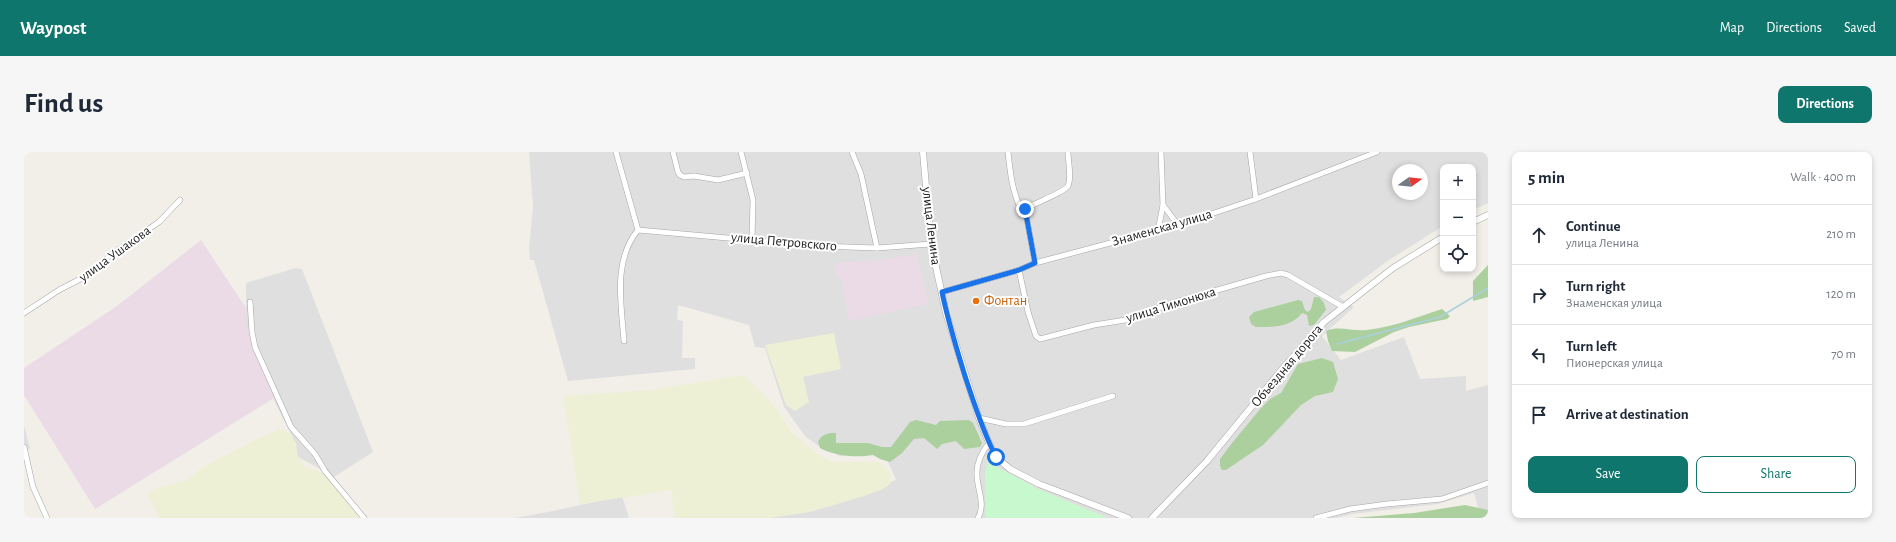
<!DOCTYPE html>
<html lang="en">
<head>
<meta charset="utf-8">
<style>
  body { margin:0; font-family:"Alegreya Sans",sans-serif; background:#f6f6f7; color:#1f2937 }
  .controls { position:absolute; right:12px; top:12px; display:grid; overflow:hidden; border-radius:8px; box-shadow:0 2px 6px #0003 }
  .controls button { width:36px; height:36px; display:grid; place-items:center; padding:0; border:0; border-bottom:1px solid #e0e1e3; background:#fff; color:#1f2937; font:20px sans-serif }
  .compass { position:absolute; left:1368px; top:12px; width:36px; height:36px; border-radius:50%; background:#fff; box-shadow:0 2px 6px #0003; rotate:75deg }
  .stop { position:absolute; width:12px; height:12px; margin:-9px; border:3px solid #1a73e8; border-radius:50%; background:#fff }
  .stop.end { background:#1a73e8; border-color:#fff; box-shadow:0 1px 4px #0008 }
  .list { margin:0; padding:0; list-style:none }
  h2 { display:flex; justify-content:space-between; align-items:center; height:52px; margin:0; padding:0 16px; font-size:17px }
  h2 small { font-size:13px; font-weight:400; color:#747a83 }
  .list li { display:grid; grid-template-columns:26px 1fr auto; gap:12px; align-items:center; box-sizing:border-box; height:60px; padding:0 16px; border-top:1px solid #e0e1e3 }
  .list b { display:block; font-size:15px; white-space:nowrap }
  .list p { margin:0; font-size:13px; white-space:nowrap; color:#747a83 }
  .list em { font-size:13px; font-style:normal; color:#747a83 }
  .actions { display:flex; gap:8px; padding:12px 16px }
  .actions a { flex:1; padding:9px 0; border:1px solid #0f766e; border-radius:8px; text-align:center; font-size:14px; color:#0f766e }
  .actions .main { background:#0f766e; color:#fff }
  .icon { flex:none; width:22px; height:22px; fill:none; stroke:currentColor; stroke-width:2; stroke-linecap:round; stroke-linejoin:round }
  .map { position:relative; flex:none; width:1464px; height:366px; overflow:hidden; border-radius:8px }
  header { display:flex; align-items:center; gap:24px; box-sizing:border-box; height:56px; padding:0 20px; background:#0f766e; color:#fff }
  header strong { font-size:19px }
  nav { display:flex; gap:22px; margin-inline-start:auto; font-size:14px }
  .intro { display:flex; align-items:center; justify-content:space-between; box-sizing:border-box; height:96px; padding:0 24px }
  h1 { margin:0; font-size:28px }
  .button { padding:10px 18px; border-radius:8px; background:#0f766e; color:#fff; font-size:14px; font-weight:700 }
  main { display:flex; gap:24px; padding:0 24px }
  aside { flex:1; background:#fff; border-radius:8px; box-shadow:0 2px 6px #0003 }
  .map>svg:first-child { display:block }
</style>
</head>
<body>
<header>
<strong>Waypost</strong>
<nav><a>Map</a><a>Directions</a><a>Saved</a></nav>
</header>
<div class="intro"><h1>Find us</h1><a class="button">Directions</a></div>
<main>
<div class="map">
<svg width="1464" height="366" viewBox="0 0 1464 366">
  <rect width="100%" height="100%" fill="#f2efe9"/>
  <g fill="#e0dfdf" fill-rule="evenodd">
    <path d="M505 0H1464V51L1449 58V15H1419V74L1365 108 1315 145 1330 155 1298 184 1317 208 1380 185 1396 227 1442 224V239L1464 233V364L1455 358 1450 341 1414 352 1328 362 1313 366H711L802 352 872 328 864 310 851 302 816 304 793 293 781 284 760 255 741 196 731 195 725 173 654 153 653 168 659 169 658 206H671V217L544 229 510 108H506L505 97 509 54ZM1374 18H1398V42H1374Z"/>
    <path d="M272 116 278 117 349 300 307 327 300 319 274 305 268 284 242 233 222 188V131Z"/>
    <path d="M0 274 6 296 0 300Z"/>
    <path d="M598 344 605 366H491L524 360Z"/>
  </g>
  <g fill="#ebdbe7">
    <path d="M177 88 226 162 222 163V173L250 246 71 357 0 243V216L93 154Z"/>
    <path d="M893 102 904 152 825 169 818 126 812 124 811 111 856 108Z"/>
  </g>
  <g fill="#edf0d5">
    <path d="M810 181 817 217 779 225 785 250 771 259 762 253 741 193Z"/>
    <path d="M719 223 729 231 752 256 769 282 796 304 810 310H855L866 321 867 331 859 337 840 344 786 360 746 366H651L647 338 556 352 539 244 628 238Z"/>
    <path d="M257 277 265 281 272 291 273 302 280 314 294 319 305 326 338 366H135L124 343 128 338 163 328 179 315 235 286Z"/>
  </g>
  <g fill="#abd09e">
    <path d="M1464 113V145L1449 149V129Z"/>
    <path d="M1290 145H1295L1300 151 1302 158 1290 173 1285 174 1283 163 1278 161C1266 176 1249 175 1232 175L1227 172 1225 165 1230 160 1274 148 1278 149 1281 158 1284 160 1287 157Z"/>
    <path d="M1418 157 1426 164 1423 167 1385 175 1370 180 1331 200 1308 199 1304 189 1302 179C1316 173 1329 180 1343 178 1370 175 1393 165 1418 157Z"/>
    <path d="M1298 206 1309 210 1314 227 1309 240 1291 244 1277 253 1239 293 1202 318H1198L1196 314V307L1208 291 1237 256 1246 247 1257 241 1274 212Z"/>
    <path d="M892 268 912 273 916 269 945 268 949 271 958 291 956 295 940 297 932 289 918 292 913 297 900 286 890 287 878 301 866 310 856 307 849 303C833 306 810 304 796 296L794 290C798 282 803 281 812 281V291H844L858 295H867L886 270Z"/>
    <path d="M1441 353 1464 358V366H1329L1390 361Z"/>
  </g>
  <path fill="#c8f9ce" d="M964 310 1014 337 1084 366H962L961 322Z"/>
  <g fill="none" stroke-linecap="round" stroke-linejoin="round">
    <path stroke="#aad0de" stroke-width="1.5" d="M1313 192 1416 165 1464 136"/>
    <defs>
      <g id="minor">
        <path d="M592 0 614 78 794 94 853 96 907 92"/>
        <path d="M649 0 654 20 656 23 660 25 670 24 694 28 723 21"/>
        <path d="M717 0 729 48 728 87"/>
        <path d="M828 0 837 22 853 96"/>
        <path d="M984 0C986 19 988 38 996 55L1001 57 1011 111"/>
        <path d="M1226 0 1232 47"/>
        <path d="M1139 53 1154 73"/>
        <path d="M1001 57C1009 52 1042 39 1044 34 1048 25 1044 9 1044 0"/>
        <path d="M1134 79 1139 53 1137 0"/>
        <path d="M995 118 1004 160 1012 184 1016 187 1070 173 1108 167 1145 152 1242 124 1257 121 1264 123 1319 155"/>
        <path d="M918 140 995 118 1011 111 1154 73 1232 47 1353 0"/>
        <path d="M226 150 228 180 231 195 267 275 291 302 301 319 340 366"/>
        <path d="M0 161 35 138 66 122 88 102 135 70 156 48"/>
        <path d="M600 189C597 151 589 108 614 78"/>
        <path d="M955 266 982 272H1000L1089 244"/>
        <path d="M0 295 9 335 23 366"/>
        <path d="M954 366C962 352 953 337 953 323 952 311 958 300 965 291"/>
        <path d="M1292 366 1326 357 1363 352 1418 347 1464 331"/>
      </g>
      <g id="tertiary">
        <path d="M899 0 907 92 922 161 955 266 965 291 972 305 986 317 1015 332 1104 366"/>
        <path d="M1449 70 1464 63"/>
        <path d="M1128 366 1183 309 1261 214 1300 170 1369 116 1419 85"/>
      </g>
    </defs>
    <use href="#minor" stroke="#a6a6a6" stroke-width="6"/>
    <use href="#tertiary" stroke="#a6a6a6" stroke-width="7"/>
    <use href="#minor" stroke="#fff" stroke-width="5"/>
    <use href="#tertiary" stroke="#fff" stroke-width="6"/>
  </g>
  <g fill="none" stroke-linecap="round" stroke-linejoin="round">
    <path stroke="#1a73e8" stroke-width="5" d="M972 305C959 280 951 254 942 227 933 198 924 170 918 140L995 118 1011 111 1001 57"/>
  </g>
  <circle fill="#e8710a" stroke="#fff" stroke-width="1.5" cx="952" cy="149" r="4"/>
  <g text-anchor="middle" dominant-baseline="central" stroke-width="4" stroke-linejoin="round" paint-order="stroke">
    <g font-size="14" fill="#222" stroke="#fff">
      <text transform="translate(907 74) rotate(83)">улица Ленина</text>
      <text transform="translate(1138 76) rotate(-16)">Знаменская улица</text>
      <text transform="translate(760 90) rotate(5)">улица Петровского</text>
      <text transform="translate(91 102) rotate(-36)">улица Ушакова</text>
      <text transform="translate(1147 153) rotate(-17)">улица Тимонюка</text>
      <text transform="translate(1263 214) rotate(-50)">Объездная дорога</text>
    </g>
    <g font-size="14" fill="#c56008" stroke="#fff" text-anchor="start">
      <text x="960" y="149">Фонтан</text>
    </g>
  </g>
</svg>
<div class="controls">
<button>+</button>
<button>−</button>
<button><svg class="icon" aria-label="locate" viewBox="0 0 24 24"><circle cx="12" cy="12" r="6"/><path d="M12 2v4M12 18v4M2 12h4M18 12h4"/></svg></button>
</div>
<svg class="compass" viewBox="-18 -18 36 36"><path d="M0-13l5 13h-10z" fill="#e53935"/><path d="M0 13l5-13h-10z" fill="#747a83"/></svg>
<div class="stop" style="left:972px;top:305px"></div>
<div class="stop end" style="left:1001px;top:57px"></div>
</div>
<aside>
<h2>5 min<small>Walk · 400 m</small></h2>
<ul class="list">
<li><svg class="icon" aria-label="ahead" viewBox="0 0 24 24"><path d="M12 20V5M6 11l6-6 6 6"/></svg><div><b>Continue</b><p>улица Ленина</p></div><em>210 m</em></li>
<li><svg class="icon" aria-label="right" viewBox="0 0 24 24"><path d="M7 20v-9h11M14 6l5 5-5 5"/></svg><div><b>Turn right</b><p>Знаменская улица</p></div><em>120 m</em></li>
<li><svg class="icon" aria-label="left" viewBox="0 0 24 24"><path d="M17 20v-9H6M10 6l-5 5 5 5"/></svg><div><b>Turn left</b><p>Пионерская улица</p></div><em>70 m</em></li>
<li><svg class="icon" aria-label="arrive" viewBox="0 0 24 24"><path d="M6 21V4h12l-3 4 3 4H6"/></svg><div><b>Arrive at destination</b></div></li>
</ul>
<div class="actions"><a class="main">Save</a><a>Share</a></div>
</aside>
</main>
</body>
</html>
